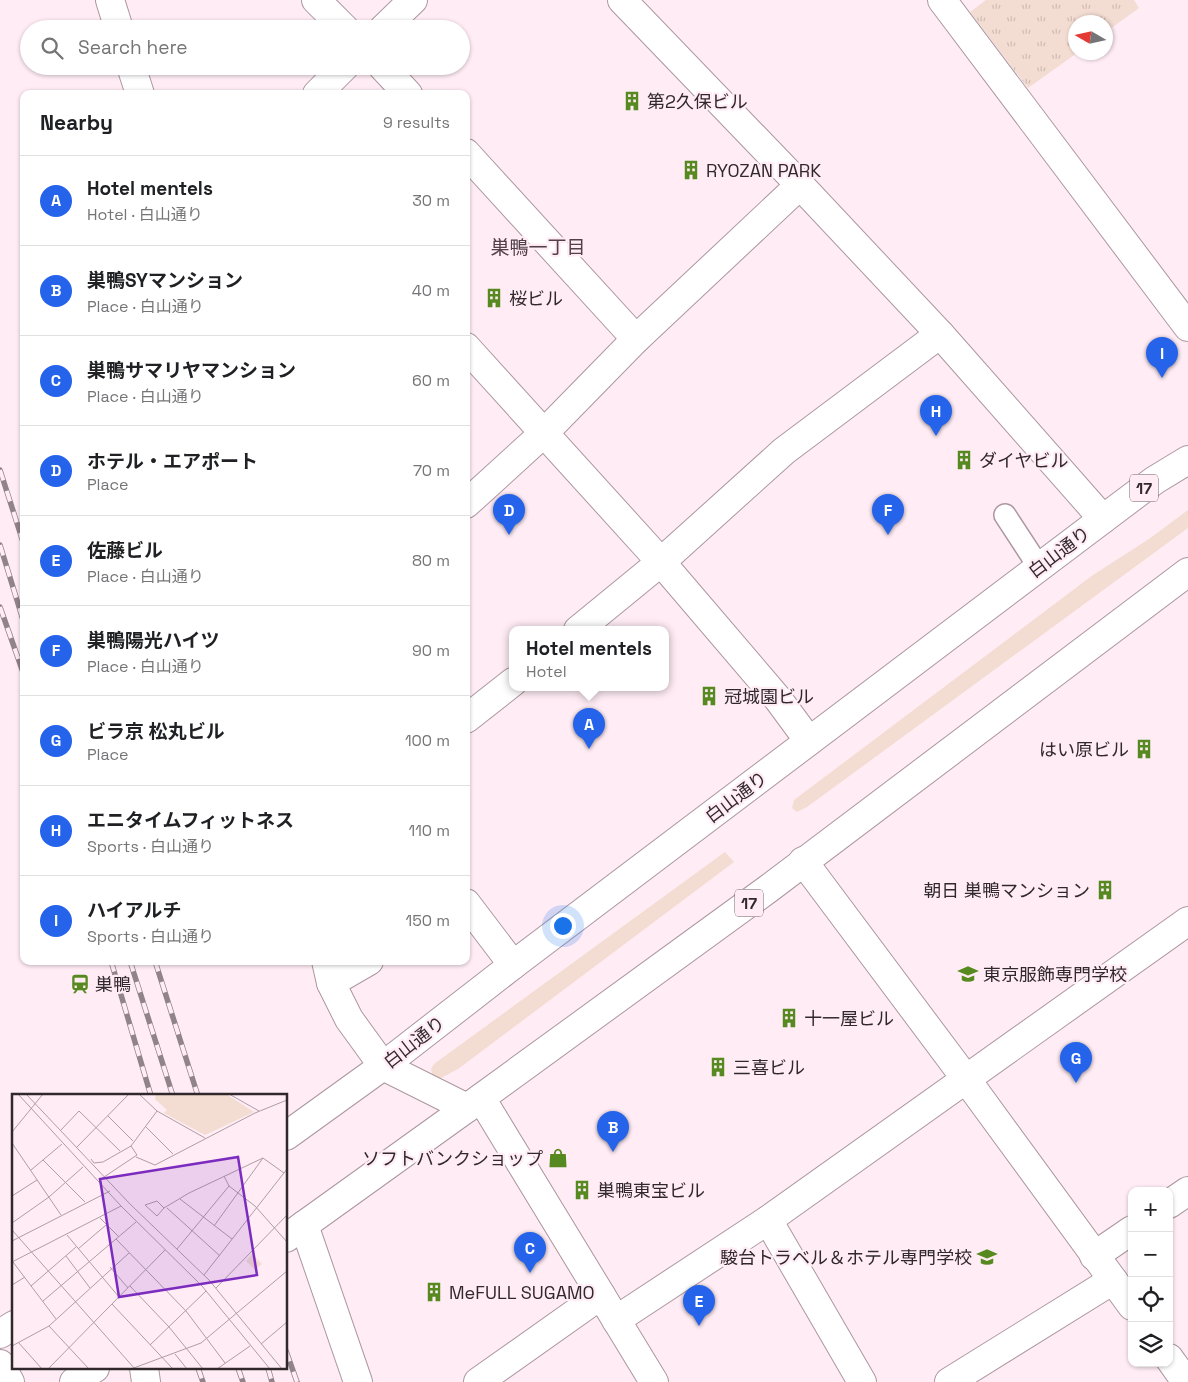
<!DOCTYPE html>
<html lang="en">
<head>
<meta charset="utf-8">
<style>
  body { margin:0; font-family:"Space Grotesk","Noto Sans JP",sans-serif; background:#f2f2f2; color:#202124 }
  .controls { position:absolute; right:15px; bottom:15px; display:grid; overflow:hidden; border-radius:10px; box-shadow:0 1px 4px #0004 }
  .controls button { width:45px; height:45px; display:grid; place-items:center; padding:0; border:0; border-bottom:1px solid #e0e0e0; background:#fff; color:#202124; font:25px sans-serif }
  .compass { position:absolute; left:1068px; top:15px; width:45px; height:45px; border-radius:50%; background:#fff; box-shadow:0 1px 4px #0004; rotate:279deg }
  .you { position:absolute; left:562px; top:925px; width:18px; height:18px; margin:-12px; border:4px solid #fff; border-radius:50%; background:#1a73e8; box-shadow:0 0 0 8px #1a73e833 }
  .badge { display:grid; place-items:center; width:32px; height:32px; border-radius:50%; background:#2563eb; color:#fff; font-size:16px; font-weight:700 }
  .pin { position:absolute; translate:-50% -41px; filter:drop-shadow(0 1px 2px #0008) }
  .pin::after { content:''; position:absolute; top:26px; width:18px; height:15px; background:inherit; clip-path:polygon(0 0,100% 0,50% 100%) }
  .popup { position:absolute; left:509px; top:626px; width:160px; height:65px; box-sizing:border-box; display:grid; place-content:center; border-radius:10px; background:#fff; filter:drop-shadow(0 1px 4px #0005); font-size:16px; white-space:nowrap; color:#757577 }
  .popup b { font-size:19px; color:#202124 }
  .popup::after { content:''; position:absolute; left:50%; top:100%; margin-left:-10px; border:10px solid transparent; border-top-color:#fff }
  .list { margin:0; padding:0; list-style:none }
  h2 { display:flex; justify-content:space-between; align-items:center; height:65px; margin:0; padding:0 20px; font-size:21px }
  h2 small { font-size:16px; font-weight:400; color:#757577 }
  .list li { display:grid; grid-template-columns:32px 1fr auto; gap:15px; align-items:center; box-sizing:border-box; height:90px; padding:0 20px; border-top:1px solid #e0e0e0 }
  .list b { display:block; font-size:19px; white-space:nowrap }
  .list p { margin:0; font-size:16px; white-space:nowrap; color:#757577 }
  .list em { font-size:16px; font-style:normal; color:#757577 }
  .icon { flex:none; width:28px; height:28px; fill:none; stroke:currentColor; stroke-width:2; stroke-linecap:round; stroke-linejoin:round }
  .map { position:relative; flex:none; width:1188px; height:1382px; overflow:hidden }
  .search { position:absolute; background:#fff; box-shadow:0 1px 4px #0004; left:20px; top:20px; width:450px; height:55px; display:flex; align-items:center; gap:12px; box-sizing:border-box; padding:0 18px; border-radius:28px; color:#757577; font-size:19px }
  .panel { position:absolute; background:#fff; box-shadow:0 1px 4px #0004; left:20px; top:90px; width:450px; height:875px; border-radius:10px }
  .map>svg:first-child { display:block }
</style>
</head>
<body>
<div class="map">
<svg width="1188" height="1382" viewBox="0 0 1188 1382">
  <defs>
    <pattern id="park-tufts" width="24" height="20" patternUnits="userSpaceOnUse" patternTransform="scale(1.25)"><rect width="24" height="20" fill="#f3dcd2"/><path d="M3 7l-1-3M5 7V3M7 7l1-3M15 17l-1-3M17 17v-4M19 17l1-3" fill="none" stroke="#d1bdb4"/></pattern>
  </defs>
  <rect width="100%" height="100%" fill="#ffecf5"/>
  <g fill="#f3dcd2">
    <path d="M1188 510V528L807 807 797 812 792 808 794 800 1093 575 1149 539Z"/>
    <path d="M725 852 734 862 458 1069 439 1079 433 1076 431 1069 434 1064Z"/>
  </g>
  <path fill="url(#park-tufts)" d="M986 0H1134L1139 8 1106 32V22H1076V52L1077 53 1028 88 970 12Z"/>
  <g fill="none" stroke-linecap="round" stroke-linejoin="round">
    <defs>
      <path id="service" d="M1005 515 1039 567"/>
      <g id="minor">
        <path d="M110 0 119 29"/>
        <path d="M316 0 345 29"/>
        <path d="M622 0 800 185 940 334 1103 519"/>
        <path d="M942 0 1188 327"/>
        <path d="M383 29 413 0"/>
        <path d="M131 66 140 94"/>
        <path d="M382 66 408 94"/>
        <path d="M317 94 345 66"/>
        <path d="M466 153 636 339"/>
        <path d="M466 347 661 562 778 699 809 741"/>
        <path d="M466 504 544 433 636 339 800 185"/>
        <path d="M578 630 661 562 784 451 940 334"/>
        <path d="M466 719 513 682"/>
        <path d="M466 903 513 965"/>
        <path d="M326 961 331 983 369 961"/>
        <path d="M331 983 349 1019 383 1066 467 1108"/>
        <path d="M481 1098 654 1382"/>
        <path d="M1169 1204 1188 1191"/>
        <path d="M768 1220 862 1382"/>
        <path d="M304 1225 358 1382"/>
        <path d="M1094 1256 1132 1230"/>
        <path d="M616 1320 768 1220 1188 921"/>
        <path d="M0 1364 10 1382"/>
        <path d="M144 1368 146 1382"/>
        <path d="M478 1382 601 1295"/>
        <path d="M949 1382 1113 1280"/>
      </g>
      <g id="tertiary">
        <path d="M803 861 966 1079 1132 1306"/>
        <path d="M1169 1358 1186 1382"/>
      </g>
      <g id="trunk">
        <path d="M286 1136 383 1066 513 965 1103 519 1155 480 1188 460"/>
        <path d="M286 1238 467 1108 768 889 1188 572"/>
        <path d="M0 1334 14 1325"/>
        <path d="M74 1382 95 1368"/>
      </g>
    </defs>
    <use href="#service" stroke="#ac97a1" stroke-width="24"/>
    <use href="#minor" stroke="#ac97a1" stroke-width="30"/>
    <use href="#tertiary" stroke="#ac97a1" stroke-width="30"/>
    <use href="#trunk" stroke="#ac97a1" stroke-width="30"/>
    <use href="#service" stroke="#fff" stroke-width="21"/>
    <use href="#minor" stroke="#fff" stroke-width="28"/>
    <use href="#tertiary" stroke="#fff" stroke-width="28"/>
    <use href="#trunk" stroke="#fff" stroke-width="28"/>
    <defs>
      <g id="rail">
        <path d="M0 470 24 545"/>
        <path d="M0 545 24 623"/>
        <path d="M0 607 24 675"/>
        <path d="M111 961 151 1096"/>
        <path d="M130 961 173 1096"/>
        <path d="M155 961 198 1096"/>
        <path d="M286 1351 297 1382"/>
        <path d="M198 1368 203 1382"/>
        <path d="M238 1368 243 1382"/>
        <path d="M268 1368 272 1382"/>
      </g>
    </defs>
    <use href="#rail" stroke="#908389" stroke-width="5.5"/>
    <use href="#rail" stroke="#ffecf5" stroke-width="4" stroke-dasharray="11" stroke-linecap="butt"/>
  </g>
  <defs>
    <symbol id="building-bare" viewBox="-9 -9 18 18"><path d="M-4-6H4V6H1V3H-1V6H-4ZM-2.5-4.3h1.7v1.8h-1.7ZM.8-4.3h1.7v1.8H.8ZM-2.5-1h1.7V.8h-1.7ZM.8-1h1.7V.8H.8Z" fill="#56891f" stroke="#ffecf5" stroke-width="2.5" paint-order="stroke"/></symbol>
    <symbol id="university-bare" viewBox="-9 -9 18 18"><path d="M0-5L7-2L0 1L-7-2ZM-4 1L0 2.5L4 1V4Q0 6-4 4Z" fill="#56891f" stroke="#ffecf5" stroke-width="2.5" paint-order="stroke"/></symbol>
    <symbol id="station-bare" viewBox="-9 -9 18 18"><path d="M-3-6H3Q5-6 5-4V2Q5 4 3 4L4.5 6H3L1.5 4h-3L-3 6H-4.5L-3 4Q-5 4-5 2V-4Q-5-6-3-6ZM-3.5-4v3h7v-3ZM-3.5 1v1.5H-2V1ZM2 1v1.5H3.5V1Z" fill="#56891f" stroke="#ffecf5" stroke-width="2.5" paint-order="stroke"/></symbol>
    <symbol id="shop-bare" viewBox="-9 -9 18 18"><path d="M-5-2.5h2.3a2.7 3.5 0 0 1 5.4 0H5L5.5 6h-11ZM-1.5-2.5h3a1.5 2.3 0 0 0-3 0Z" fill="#56891f" stroke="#ffecf5" stroke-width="2.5" paint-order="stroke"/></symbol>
  </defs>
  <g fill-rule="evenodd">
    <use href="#building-bare" x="618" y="87" width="28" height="28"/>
    <use href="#building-bare" x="677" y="156" width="28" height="28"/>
    <use href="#building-bare" x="480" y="284" width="28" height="28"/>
    <use href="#building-bare" x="950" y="446" width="28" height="28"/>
    <use href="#building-bare" x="695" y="682" width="28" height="28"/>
    <use href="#building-bare" x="1130" y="735" width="28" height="28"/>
    <use href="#building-bare" x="1091" y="876" width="28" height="28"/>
    <use href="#university-bare" x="954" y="960" width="28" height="28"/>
    <use href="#station-bare" x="66" y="970" width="28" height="28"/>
    <use href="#building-bare" x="775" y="1004" width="28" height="28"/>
    <use href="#building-bare" x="704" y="1053" width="28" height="28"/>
    <use href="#shop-bare" x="544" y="1144" width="28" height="28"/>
    <use href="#building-bare" x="568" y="1176" width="28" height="28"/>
    <use href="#university-bare" x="973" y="1243" width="28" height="28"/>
    <use href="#building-bare" x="420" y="1278" width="28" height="28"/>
  </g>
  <g text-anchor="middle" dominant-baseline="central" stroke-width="4.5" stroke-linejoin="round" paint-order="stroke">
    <g fill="#ffecf5" stroke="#6f6368" stroke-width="1">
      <rect x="1130" y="474.5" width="28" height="27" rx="4"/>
      <rect x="735" y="889.5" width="28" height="27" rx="4"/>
    </g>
    <g font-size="16" font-weight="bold" fill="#31282c">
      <text x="1144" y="488">17</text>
      <text x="749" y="903">17</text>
    </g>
    <g font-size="18" fill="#31282c" stroke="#ffecf5" text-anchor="start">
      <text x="647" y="101">第2久保ビル</text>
      <text x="706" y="170">RYOZAN PARK</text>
      <text x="509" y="298">桜ビル</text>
      <text x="979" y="460">ダイヤビル</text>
      <text x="724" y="696">冠城園ビル</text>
      <text x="1129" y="749" text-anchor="end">はい原ビル</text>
      <text x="1090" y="890" text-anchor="end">朝日 巣鴨マンション</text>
      <text x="983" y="974">東京服飾専門学校</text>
      <text x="95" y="984">巣鴨</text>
      <text x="804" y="1018">十一屋ビル</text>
      <text x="733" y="1067">三喜ビル</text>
      <text x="543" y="1158" text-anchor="end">ソフトバンクショップ</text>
      <text x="597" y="1190">巣鴨東宝ビル</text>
      <text x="972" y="1257" text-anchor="end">駿台トラベル＆ホテル専門学校</text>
      <text x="449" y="1292">MeFULL SUGAMO</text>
    </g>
    <g font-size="18" fill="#31282c" stroke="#ffecf5">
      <text transform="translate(1059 552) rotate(-37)">白山通り</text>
      <text transform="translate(736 797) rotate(-37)">白山通り</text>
      <text transform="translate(414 1042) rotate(-38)">白山通り</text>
    </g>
    <g font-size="19" fill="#53414a" stroke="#ffecf5">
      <text x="538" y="247">巣鴨一丁目</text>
    </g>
  </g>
  <g transform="translate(12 1094)">
    <rect width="275" height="275" fill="#ffecf5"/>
    <path d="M144 0H214L242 18 193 41 152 19 155 16 143 5Z" fill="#f3dcd2"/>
    <path d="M240 160 250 170 243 176 234 167Z" fill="#f3dcd2"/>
    <path fill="none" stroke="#ad9ea5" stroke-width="1" d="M6 0 109 112 190 192 258 275M14 0 118 110 197 186 270 275M127 0 145 17 193 44M217 0 247 17M96 22 121 47M133 32 161 60M48 37 67 17 108 57M0 38 31 0M0 49 49 121M119 52 145 17M65 53 117 0M124 63 143 71 243 19 275 6M251 64 272 79M79 65 82 69 91 68 119 52 125 61 89 85M31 66 73 108M19 76 50 50M212 82 217 92 243 112 275 148M0 102 25 86M168 105 220 145M152 114 145 107 133 111 145 122 152 114 177 99 251 64M155 114 208 162M88 124 107 143M0 129 37 103 71 73M202 132 251 64M0 136 123 275M55 141 107 203M104 145 174 217 213 269M0 147 98 97M66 155 94 131M165 155 217 92M54 162 78 194M0 168 109 112M1 168 44 225M98 173 116 194M192 181 275 75M0 191 13 183M19 192 64 153M118 192 157 233 191 275M204 194 275 121M31 207 124 128M100 210 161 275M37 232 77 275M6 248 30 275M249 250 275 228M138 251 194 197M0 252 37 232 117 159M163 260 175 275M36 275 153 156M119 275 189 249 275 177M205 275 238 252"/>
    <path fill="#7b2cbf" fill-opacity="0.15" stroke="#7b2cbf" stroke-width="2.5" d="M226 63 245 181 107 203 88 85Z"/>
    <rect width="275" height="275" fill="none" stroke="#31282c" stroke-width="2.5"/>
  </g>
</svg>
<div class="controls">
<button>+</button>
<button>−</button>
<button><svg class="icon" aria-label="locate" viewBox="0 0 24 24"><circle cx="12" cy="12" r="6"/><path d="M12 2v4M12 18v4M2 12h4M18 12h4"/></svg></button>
<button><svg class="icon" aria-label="layers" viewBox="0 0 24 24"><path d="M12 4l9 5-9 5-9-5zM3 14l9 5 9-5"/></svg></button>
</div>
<svg class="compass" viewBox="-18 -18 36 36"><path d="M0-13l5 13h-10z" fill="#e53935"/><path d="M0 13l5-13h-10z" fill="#757577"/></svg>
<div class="you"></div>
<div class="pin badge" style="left:589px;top:749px">A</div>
<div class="popup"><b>Hotel mentels</b>Hotel</div>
<div class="pin badge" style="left:613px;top:1152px">B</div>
<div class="pin badge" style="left:530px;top:1273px">C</div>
<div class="pin badge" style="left:509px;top:535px">D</div>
<div class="pin badge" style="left:699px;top:1326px">E</div>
<div class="pin badge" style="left:888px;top:535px">F</div>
<div class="pin badge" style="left:1076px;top:1083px">G</div>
<div class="pin badge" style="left:936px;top:436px">H</div>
<div class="pin badge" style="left:1162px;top:378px">I</div>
<div class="search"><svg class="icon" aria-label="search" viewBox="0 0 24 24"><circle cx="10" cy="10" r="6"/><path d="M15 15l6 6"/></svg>Search here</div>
<section class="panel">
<h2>Nearby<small>9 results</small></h2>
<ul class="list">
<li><span class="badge">A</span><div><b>Hotel mentels</b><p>Hotel · 白山通り</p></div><em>30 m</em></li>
<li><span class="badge">B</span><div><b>巣鴨SYマンション</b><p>Place · 白山通り</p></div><em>40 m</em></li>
<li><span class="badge">C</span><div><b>巣鴨サマリヤマンション</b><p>Place · 白山通り</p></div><em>60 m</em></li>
<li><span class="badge">D</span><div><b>ホテル・エアポート</b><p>Place</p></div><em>70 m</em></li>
<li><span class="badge">E</span><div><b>佐藤ビル</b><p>Place · 白山通り</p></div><em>80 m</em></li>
<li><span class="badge">F</span><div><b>巣鴨陽光ハイツ</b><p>Place · 白山通り</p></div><em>90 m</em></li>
<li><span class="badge">G</span><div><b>ビラ京 松丸ビル</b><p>Place</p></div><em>100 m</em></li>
<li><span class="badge">H</span><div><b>エニタイムフィットネス</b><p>Sports · 白山通り</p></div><em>110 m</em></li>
<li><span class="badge">I</span><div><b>ハイアルチ</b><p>Sports · 白山通り</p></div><em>150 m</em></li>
</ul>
</section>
</div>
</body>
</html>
